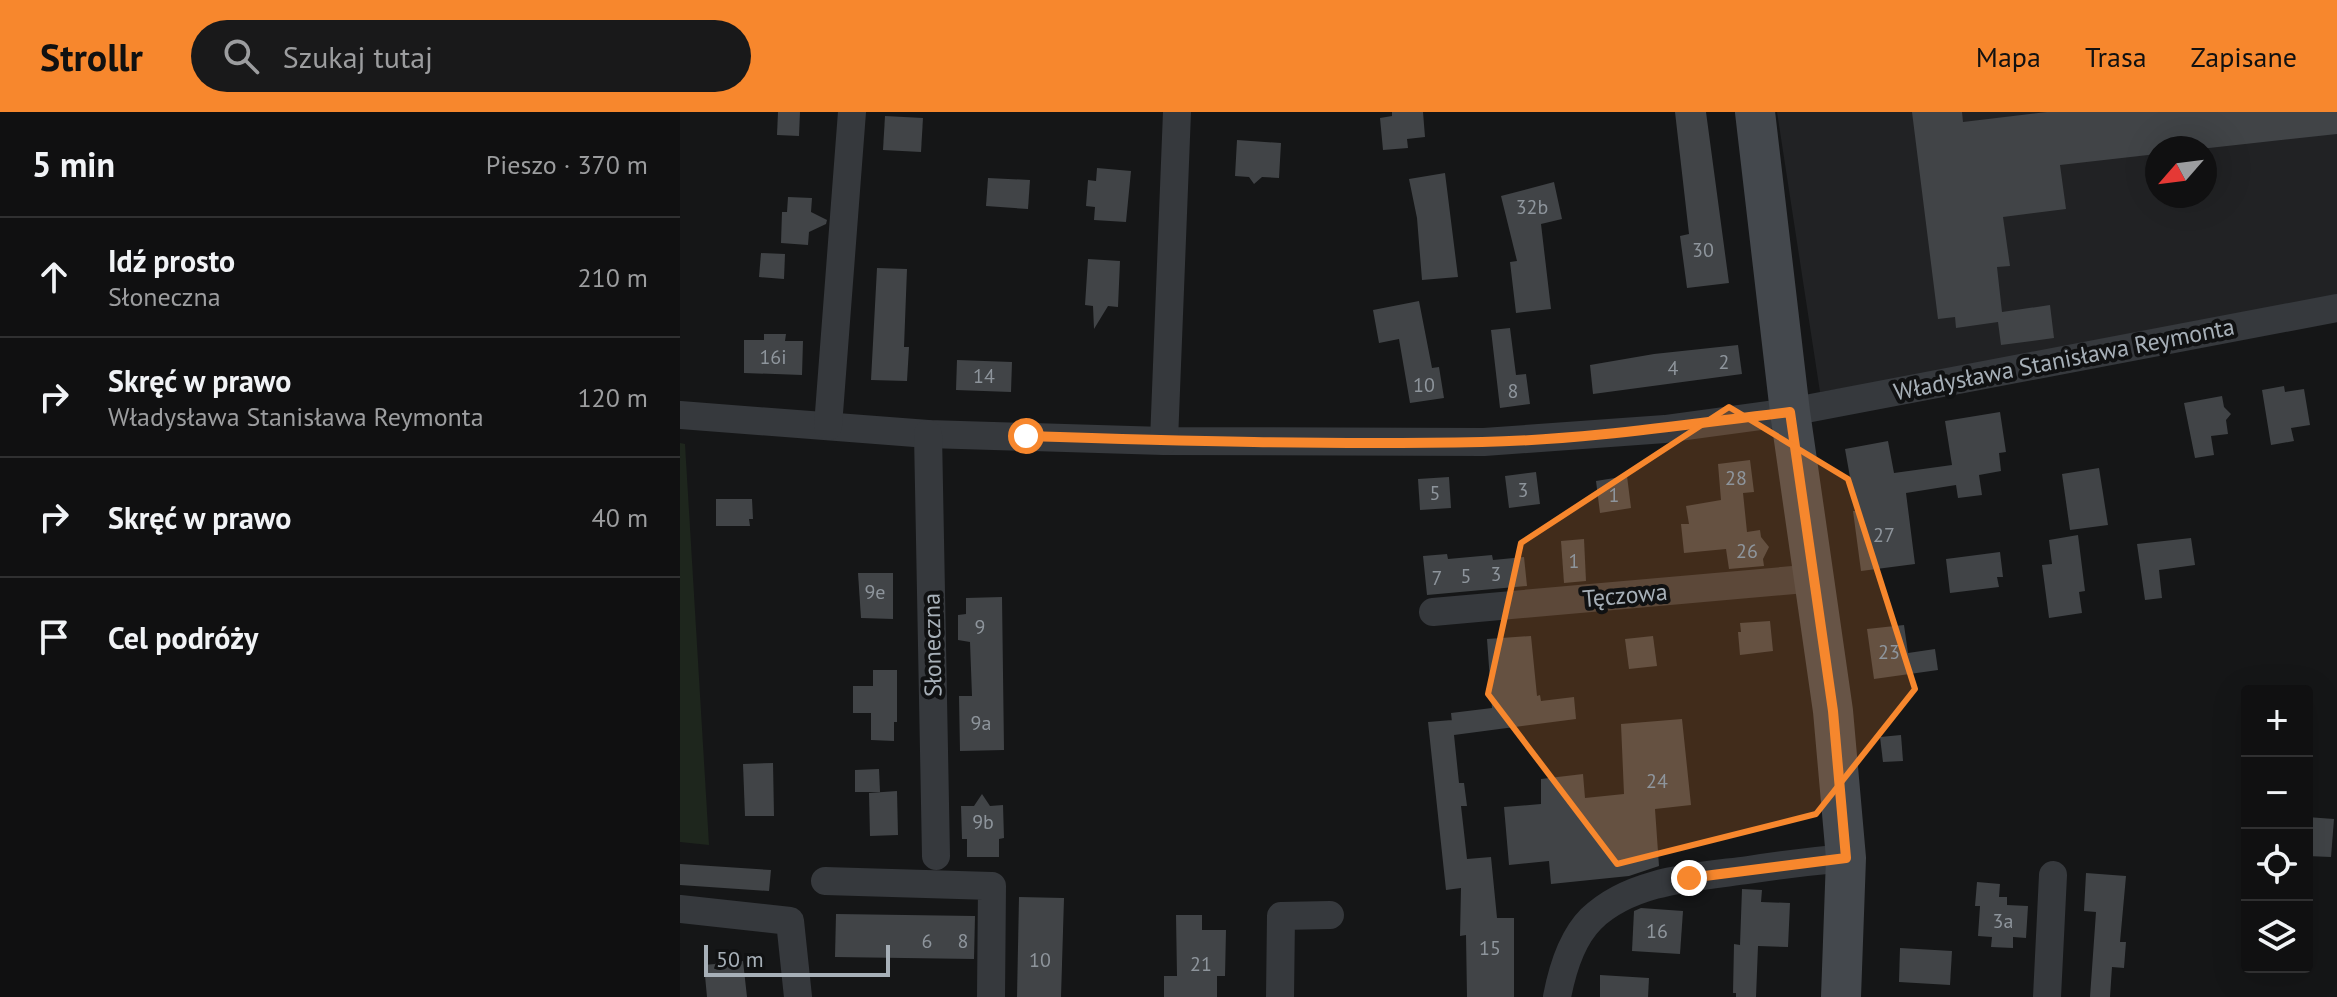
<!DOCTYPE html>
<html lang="pl">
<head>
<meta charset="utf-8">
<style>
  body { margin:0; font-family:"PT Sans",sans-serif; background:#19191a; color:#f1f3f6 }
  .controls { position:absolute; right:24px; bottom:24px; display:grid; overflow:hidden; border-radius:8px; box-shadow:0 8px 32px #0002 }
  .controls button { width:72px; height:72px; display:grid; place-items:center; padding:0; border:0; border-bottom:2px solid #303031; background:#101011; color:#f1f3f6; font:40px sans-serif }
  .compass { position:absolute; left:1465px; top:24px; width:72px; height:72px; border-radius:50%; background:#101011; box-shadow:0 8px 32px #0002; rotate:242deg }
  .scale { position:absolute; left:24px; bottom:20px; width:186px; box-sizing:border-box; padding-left:8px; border:4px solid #a7b0b8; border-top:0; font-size:22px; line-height:28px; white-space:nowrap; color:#a7b0b8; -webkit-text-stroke:6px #101112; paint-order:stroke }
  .stop { position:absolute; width:24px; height:24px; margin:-18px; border:6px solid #f7872d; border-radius:50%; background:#fff }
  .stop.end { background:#f7872d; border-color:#fff; box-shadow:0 2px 8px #0008 }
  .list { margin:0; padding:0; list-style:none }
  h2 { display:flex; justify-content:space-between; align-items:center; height:104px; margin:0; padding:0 32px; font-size:34px }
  h2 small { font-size:26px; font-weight:400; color:#9c9d9f }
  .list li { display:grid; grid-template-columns:52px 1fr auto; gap:24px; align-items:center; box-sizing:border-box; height:120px; padding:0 32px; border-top:2px solid #303031 }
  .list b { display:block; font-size:30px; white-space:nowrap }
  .list p { margin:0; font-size:26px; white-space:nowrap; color:#9c9d9f }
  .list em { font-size:26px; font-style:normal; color:#9c9d9f }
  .icon { flex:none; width:44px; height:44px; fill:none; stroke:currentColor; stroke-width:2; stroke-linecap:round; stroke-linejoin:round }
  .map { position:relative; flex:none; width:1657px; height:885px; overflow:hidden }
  header { display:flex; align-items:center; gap:48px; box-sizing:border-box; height:112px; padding:0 40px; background:#f7872d; color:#111 }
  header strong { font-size:38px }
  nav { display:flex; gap:44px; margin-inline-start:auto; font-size:28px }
  .search { width:560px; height:72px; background:#19191a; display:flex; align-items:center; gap:20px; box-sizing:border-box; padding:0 28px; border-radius:44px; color:#9c9d9f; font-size:30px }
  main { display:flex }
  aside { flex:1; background:#101011 }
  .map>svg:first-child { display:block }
</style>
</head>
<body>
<header>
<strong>Strollr</strong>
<div class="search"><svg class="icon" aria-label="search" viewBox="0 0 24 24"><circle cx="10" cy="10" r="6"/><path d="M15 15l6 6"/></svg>Szukaj tutaj</div>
<nav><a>Mapa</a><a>Trasa</a><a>Zapisane</a></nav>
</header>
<main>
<aside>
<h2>5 min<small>Pieszo · 370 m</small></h2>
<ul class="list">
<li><svg class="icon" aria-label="ahead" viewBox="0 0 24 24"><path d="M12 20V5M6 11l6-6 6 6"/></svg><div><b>Idź prosto</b><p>Słoneczna</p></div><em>210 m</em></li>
<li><svg class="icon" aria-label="right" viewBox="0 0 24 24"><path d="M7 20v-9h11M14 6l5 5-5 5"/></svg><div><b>Skręć w prawo</b><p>Władysława Stanisława Reymonta</p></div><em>120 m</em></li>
<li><svg class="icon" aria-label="right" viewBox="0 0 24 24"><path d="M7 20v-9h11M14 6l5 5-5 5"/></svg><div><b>Skręć w prawo</b></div><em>40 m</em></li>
<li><svg class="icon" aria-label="arrive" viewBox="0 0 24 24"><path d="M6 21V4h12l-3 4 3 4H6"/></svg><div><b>Cel podróży</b></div></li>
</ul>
</aside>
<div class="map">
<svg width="1657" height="885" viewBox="0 0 1657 885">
  <rect width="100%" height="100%" fill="#151617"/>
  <path fill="#212224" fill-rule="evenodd" d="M1097 0H1657V196L1140 280ZM1477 36H1525V84H1477Z"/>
  <path fill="#1e261d" d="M0 331 5 332 29 733 0 730Z"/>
  <g fill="#414447">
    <path d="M98 0H120L119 24 97 23Z"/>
    <path d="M712 0H743L745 25 727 27 728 36 703 38 700 6 712 4Z"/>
    <path d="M995 0H1026L1049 171 1007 176 1000 124 1009 122Z"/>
    <path d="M1232 0H1282L1283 10 1367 0H1657V22L1529 36H1477V42L1380 53 1386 97 1323 105 1330 154 1317 155 1322 200 1370 193 1374 226 1321 233 1318 210 1276 216 1275 205 1258 207Z"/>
    <path d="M205 4 243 6 241 40 203 38Z"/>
    <path d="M557 28 601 31 599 66 582 65 574 72 569 65 555 64Z"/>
    <path d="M417 56 451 59 446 110 414 108 415 95 406 94 408 68 416 69Z"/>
    <path d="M765 61 778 165 742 168 737 106 729 67Z"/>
    <path d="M308 66 350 68 348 97 306 94Z"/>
    <path d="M874 70 882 107 861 112 871 197 836 201 830 150 837 149 821 84Z"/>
    <path d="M108 85 132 86 131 100 147 108 146 112 129 120 128 133 101 131 102 100H107Z"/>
    <path d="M81 141 105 142 104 167 79 165Z"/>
    <path d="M408 147 440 149 438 195 428 194 414 217 413 194 405 193Z"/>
    <path d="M197 156 227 157 224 235H229L227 269 191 268Z"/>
    <path d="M739 189 752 256 759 255 764 286 730 291 719 227 699 231 693 198Z"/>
    <path d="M830 216 836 263 846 262 850 292 820 296 811 218Z"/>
    <path d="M84 222H106L105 229H123L122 263 64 261V228H84Z"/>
    <path d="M1058 233 1062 262 913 282 910 253 974 242Z"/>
    <path d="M277 248 332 250 331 280 276 278Z"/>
    <path d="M1604 274 1605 280 1624 277 1630 313 1611 316 1614 329 1591 333 1582 278Z"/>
    <path d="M1542 284 1544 295 1551 302 1546 308 1548 322 1531 324 1534 343 1515 346 1504 291Z"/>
    <path d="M1320 300 1326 340 1319 341 1321 359 1299 363 1302 383 1278 386 1276 373 1226 381 1235 452 1181 459 1173 399H1176L1165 337 1208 329 1214 361 1272 353 1265 309Z"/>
    <path d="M1070 348 1074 380 1063 381 1067 420 1080 418 1081 425 1089 435 1083 447 1084 454 1049 457 1046 437 1004 441 1001 412H1009L1006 394 1041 388 1038 352Z"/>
    <path d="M1419 356 1428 413 1390 418 1382 362Z"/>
    <path d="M856 360 860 392 829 396 825 364Z"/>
    <path d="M947 364 951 396 920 401 916 369Z"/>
    <path d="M769 365 771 396 740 398 738 367Z"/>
    <path d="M36 387H72L73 407H69L70 414H36Z"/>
    <path d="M1398 423 1405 479 1399 480 1402 501 1369 506 1362 453 1372 452 1369 428Z"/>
    <path d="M1511 426 1515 453 1479 458 1482 486 1465 488 1457 432Z"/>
    <path d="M904 427 906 469 884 471 881 429Z"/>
    <path d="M1320 440 1323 465H1317L1319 475 1270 481 1266 447Z"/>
    <path d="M767 442 768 447 812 443 813 448 844 445 847 474 747 483 743 444Z"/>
    <path d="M178 461H213V507L181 506Z"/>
    <path d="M322 485 324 638 280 639 279 584H292L290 530 278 528V503L286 502V486Z"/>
    <path d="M1090 509 1093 539 1060 543 1058 520H1061L1060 511Z"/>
    <path d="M1224 513 1228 541 1255 537 1258 558 1194 567 1187 517Z"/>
    <path d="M851 524 857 584 860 583 861 589 894 585 896 607 774 623 779 671H784L787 694H781L787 747 811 745 817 806H834V885H787L786 823 780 824 781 776 766 778 748 610 772 608 773 620 771 601 812 596 807 527Z"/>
    <path d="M973 524 977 554 949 557 945 527Z"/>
    <path d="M193 558H217V610H214V629L191 628V601H173V574H193Z"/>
    <path d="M1002 607 1011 693 975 697 979 754 949 764 871 772 869 749 829 753 824 695 861 692V667L903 662 905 686 944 682 941 612Z"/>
    <path d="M1221 623 1223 649 1203 650 1200 625Z"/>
    <path d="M93 651 94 704H65L63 652Z"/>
    <path d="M199 657 200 680H175V658Z"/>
    <path d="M217 679 218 723 190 724 189 681Z"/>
    <path d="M302 682 310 694 323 693 324 726 319 727V745H287V727H282L281 694H294Z"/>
    <path d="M1627 705 1654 707 1651 745 1627 744Z"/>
    <path d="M0 752 91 758 89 779 0 773Z"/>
    <path d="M1406 761 1446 764 1440 830H1446L1444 856 1432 855 1430 885H1410L1416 800 1404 799Z"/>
    <path d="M1297 770 1320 772 1319 785H1327V793L1348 794 1346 826 1333 825V836L1311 835 1312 825 1298 824 1300 794H1295Z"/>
    <path d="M1062 777 1082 778 1081 790 1110 791 1108 835 1078 834 1076 885H1056V881H1053L1054 832 1060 833Z"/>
    <path d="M339 785 384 786 381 885H337Z"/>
    <path d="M961 796 1003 799 1000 842 952 839 954 799Z"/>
    <path d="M156 802 295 804 294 847 155 845Z"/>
    <path d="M496 803H522V818H546L545 864H537V885H484V864H497Z"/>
    <path d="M1220 836 1272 839 1270 873 1219 870Z"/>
    <path d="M44 844 52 850 63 849 67 885H27L24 853 35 852Z"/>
    <path d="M920 863 969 866 968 885H920Z"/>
  </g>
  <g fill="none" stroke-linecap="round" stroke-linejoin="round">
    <g stroke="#36393d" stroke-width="28">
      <path d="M0 303 248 322 484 329 804 330 985 317 1110 300 1657 196"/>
      <path d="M148 314 172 0"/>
      <path d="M248 322 256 744"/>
      <path d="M484 329 497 0"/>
      <path d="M753 500 1136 466"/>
      <path d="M145 769 312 774 311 885"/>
      <path d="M0 797 110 809 118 885"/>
      <path d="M600 885 601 804 650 803"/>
      <path d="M877 885C882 859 892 826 911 807 951 768 1016 765 1068 758 1100 753 1133 749 1166 746"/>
      <path d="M1367 885 1373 763"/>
    </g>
    <path stroke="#44484d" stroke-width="40" d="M1075 0 1110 300 1153 599 1166 746 1161 885"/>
  </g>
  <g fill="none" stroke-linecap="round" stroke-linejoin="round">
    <path stroke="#f7872d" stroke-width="10" d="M346 324C498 329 650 333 802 330 906 328 1008 312 1110 300L1153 599 1166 746 1009 766"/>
  </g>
  <path fill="#f7872d" fill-opacity="0.2" stroke="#f7872d" stroke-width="6" stroke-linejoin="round" d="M1049 295 1168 367 1235 577 1136 702 937 752 808 582 841 431Z"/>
  <g text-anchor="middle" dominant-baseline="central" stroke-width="8" stroke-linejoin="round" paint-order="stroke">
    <g font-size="20" fill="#8e959c">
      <text x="852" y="95">32b</text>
      <text x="1023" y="138">30</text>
      <text x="93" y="245">16i</text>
      <text x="1044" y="250">2</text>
      <text x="993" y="256">4</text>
      <text x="304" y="264">14</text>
      <text x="744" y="273">10</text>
      <text x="833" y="279">8</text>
      <text x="1056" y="366">28</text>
      <text x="843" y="378">3</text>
      <text x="755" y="381">5</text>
      <text x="934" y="383">1</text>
      <text x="1204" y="423">27</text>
      <text x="1067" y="439">26</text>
      <text x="894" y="449">1</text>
      <text x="816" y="462">3</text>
      <text x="786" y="464">5</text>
      <text x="757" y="466">7</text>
      <text x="195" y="480">9e</text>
      <text x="300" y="515">9</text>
      <text x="1209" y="540">23</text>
      <text x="301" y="611">9a</text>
      <text x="977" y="669">24</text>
      <text x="303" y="710">9b</text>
      <text x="1323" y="809">3a</text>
      <text x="977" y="819">16</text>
      <text x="247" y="829">6</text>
      <text x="283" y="829">8</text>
      <text x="810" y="836">15</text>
      <text x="360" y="848">10</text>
      <text x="521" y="852">21</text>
    </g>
    <g font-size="24" fill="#a7b0b8" stroke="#101112">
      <text transform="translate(1384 247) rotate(-11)">Władysława Stanisława Reymonta</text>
      <text transform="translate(945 483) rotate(-5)">Tęczowa</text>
      <text transform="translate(252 533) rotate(-91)">Słoneczna</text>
    </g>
  </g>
</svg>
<div class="controls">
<button>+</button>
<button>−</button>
<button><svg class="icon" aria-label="locate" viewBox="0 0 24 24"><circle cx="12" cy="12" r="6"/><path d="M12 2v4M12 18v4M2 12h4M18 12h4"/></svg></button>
<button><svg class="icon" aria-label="layers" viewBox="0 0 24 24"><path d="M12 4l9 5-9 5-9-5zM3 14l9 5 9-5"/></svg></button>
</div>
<svg class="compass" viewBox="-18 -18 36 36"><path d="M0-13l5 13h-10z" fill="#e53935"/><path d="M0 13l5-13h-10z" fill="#9c9d9f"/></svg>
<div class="scale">50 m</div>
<div class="stop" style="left:346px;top:324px"></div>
<div class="stop end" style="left:1009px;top:766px"></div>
</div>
</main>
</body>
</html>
